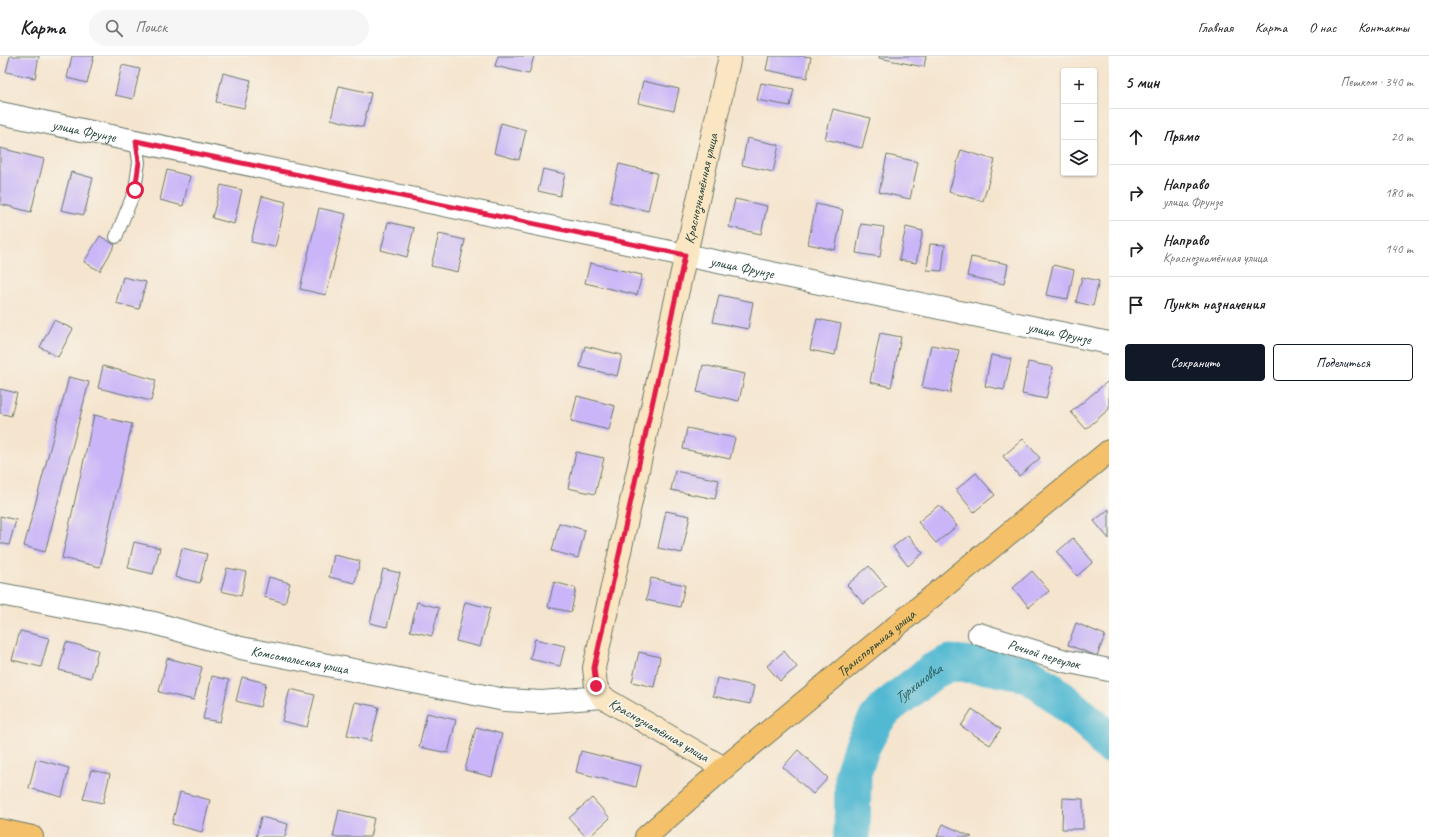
<!DOCTYPE html>
<html lang="ru">
<head>
<meta charset="utf-8">
<style>
  body { margin:0; font-family:Caveat,sans-serif; background:#f6f6f6; color:#202124 }
  .controls { position:absolute; right:12px; top:12px; display:grid; overflow:hidden; border-radius:4px; box-shadow:0 1px 3px #0004 }
  .controls button { width:36px; height:36px; display:grid; place-items:center; padding:0; border:0; border-bottom:1px solid #e0e0e0; background:#fff; color:#202124; font:20px sans-serif }
  .stop { position:absolute; width:12px; height:12px; margin:-9px; border:3px solid #e11d48; border-radius:50%; background:#fff }
  .stop.end { background:#e11d48; border-color:#fff; box-shadow:0 1px 4px #0008 }
  .list { margin:0; padding:0; list-style:none }
  h2 { display:flex; justify-content:space-between; align-items:center; height:52px; margin:0; padding:0 16px; font-size:17px }
  h2 small { font-size:13px; font-weight:400; color:#757577 }
  .list li { display:grid; grid-template-columns:26px 1fr auto; gap:12px; align-items:center; box-sizing:border-box; height:56px; padding:0 16px; border-top:1px solid #e0e0e0 }
  .list b { display:block; font-size:15px; white-space:nowrap }
  .list p { margin:0; font-size:13px; white-space:nowrap; color:#757577 }
  .list em { font-size:13px; font-style:normal; color:#757577 }
  .actions { display:flex; gap:8px; padding:12px 16px }
  .actions a { flex:1; padding:9px 0; border:1px solid #111827; border-radius:4px; text-align:center; font-size:14px; color:#111827 }
  .actions .main { background:#111827; color:#fff }
  .icon { flex:none; width:22px; height:22px; fill:none; stroke:currentColor; stroke-width:2; stroke-linecap:round; stroke-linejoin:round }
  .map { position:relative; flex:none; width:1109px; height:781px; overflow:hidden }
  header { display:flex; align-items:center; gap:24px; box-sizing:border-box; height:56px; padding:0 20px; background:#fff; border-bottom:1px solid #e0e0e0 }
  header strong { font-size:19px }
  nav { display:flex; gap:22px; margin-inline-start:auto; font-size:14px }
  .search { width:280px; height:36px; background:#f6f6f6; display:flex; align-items:center; gap:10px; box-sizing:border-box; padding:0 14px; border-radius:22px; color:#757577; font-size:15px }
  main { display:flex }
  aside { flex:1; background:#fff }
  .map>svg:first-child { display:block }
</style>
</head>
<body>
<header>
<strong>Карта</strong>
<div class="search"><svg class="icon" aria-label="search" viewBox="0 0 24 24"><circle cx="10" cy="10" r="6"/><path d="M15 15l6 6"/></svg>Поиск</div>
<nav><a>Главная</a><a>Карта</a><a>О нас</a><a>Контакты</a></nav>
</header>
<main>
<div class="map">
<svg width="1109" height="781" viewBox="0 0 1109 781">
  <rect width="100%" height="100%" fill="#f7f3e8"/>
  <filter id="ink" filterUnits="userSpaceOnUse"><feTurbulence type="fractalNoise" baseFrequency=".025" numOctaves="2"/><feDisplacementMap in="SourceGraphic" scale="8" xChannelSelector="R" yChannelSelector="G"/><feConvolveMatrix kernelMatrix="1 2 1 2 8 2 1 2 1" color-interpolation-filters="sRGB"/></filter>
  <filter id="wash" filterUnits="userSpaceOnUse"><feTurbulence type="fractalNoise" baseFrequency=".012" numOctaves="4" result="noise"/><feDisplacementMap in="SourceGraphic" scale="16" xChannelSelector="R" yChannelSelector="G"/><feGaussianBlur stdDeviation="0.9" result="paint"/><feColorMatrix in="noise" values="0 0 0 0 0 0 0 0 0 0 0 0 0 0 0 0 0 1.4 0 .05"/><feComposite in="paint" operator="in"/></filter>
  <g filter="url(#wash)">
    <rect width="100%" height="100%" fill="#f5e5cf"/>
    <g fill="none" stroke-linecap="round" stroke-linejoin="round">
      <path stroke="#53b9d2" stroke-width="37" id="s1" d="M852 781 853 717 862 690 876 664 886 652 933 615 950 607 988 610 1028 618 1054 637 1093 670 1109 689"/>
    </g>
    <g id="blocks">
      <g fill="#c9b5f8">
        <path d="M10 0H39L35 22 6 16Z"/>
        <path d="M72 0H94L87 27 67 22Z"/>
        <path d="M498 0H534L529 18 495 10Z"/>
        <path d="M769 0H804L811 1 807 22 766 14Z"/>
        <path d="M879 0H926L924 11 879 2Z"/>
        <path d="M122 9 140 13 133 43 115 39Z"/>
        <path d="M223 17 251 24 244 52 216 46Z"/>
        <path d="M643 25 679 33 674 55 638 47Z"/>
        <path d="M761 27 794 33 790 50 757 44Z"/>
        <path d="M339 30 371 37 363 71 331 63Z"/>
        <path d="M833 53 870 62 862 92 825 83Z"/>
        <path d="M501 67 526 74 519 104 494 97Z"/>
        <path d="M747 82 779 89 773 116 742 109Z"/>
        <path d="M0 92 44 103 31 156 0 148Z"/>
        <path d="M961 94 995 104 983 145 949 136Z"/>
        <path d="M887 99 918 106 910 143 879 136Z"/>
        <path d="M619 108 657 117 648 155 610 146Z"/>
        <path d="M543 113 565 118 560 140 538 135Z"/>
        <path d="M167 114 190 120 183 150 160 144Z"/>
        <path d="M71 116 93 122 84 159 61 154Z"/>
        <path d="M221 129 242 134 234 168 212 162Z"/>
        <path d="M262 140 286 146 275 191 251 186Z"/>
        <path d="M735 143 767 150 761 178 729 171Z"/>
        <path d="M816 148 843 154 835 194 808 188Z"/>
        <path d="M319 152 346 158 326 239 300 233Z"/>
        <path d="M388 166 414 172 407 201 381 194Z"/>
        <path d="M861 168 884 171 880 201 856 197Z"/>
        <path d="M906 171 923 175 916 207 899 204Z"/>
        <path d="M439 178 465 184 458 216 431 210Z"/>
        <path d="M100 180 115 189 100 215 84 206Z"/>
        <path d="M930 188 945 189 942 215 927 214Z"/>
        <path d="M971 201 1008 208 1004 228 967 220Z"/>
        <path d="M590 207 642 219 637 239 585 227Z"/>
        <path d="M1053 209 1074 214 1068 243 1046 239Z"/>
        <path d="M123 221 146 226 139 253 116 247Z"/>
        <path d="M1082 221 1099 225 1093 250 1076 246Z"/>
        <path d="M719 239 753 246 748 273 713 266Z"/>
        <path d="M817 263 841 268 835 299 810 294Z"/>
        <path d="M54 264 73 273 58 301 40 291Z"/>
        <path d="M880 277 901 281 891 331 870 326Z"/>
        <path d="M931 289 959 294 950 337 922 331Z"/>
        <path d="M585 290 622 299 617 320 580 311Z"/>
        <path d="M991 299 1011 303 1004 334 985 330Z"/>
        <path d="M1028 306 1053 311 1046 343 1022 338Z"/>
        <path d="M703 309 745 318 739 345 697 336Z"/>
        <path d="M103 310 156 324 151 345 98 332Z"/>
        <path d="M69 321 89 326 45 496 24 490Z"/>
        <path d="M1107 326 1109 329V353L1086 373 1071 356Z"/>
        <path d="M0 333 17 337 11 360 0 357Z"/>
        <path d="M577 340 615 350 609 374 571 365Z"/>
        <path d="M94 359 132 368 100 511 62 502Z"/>
        <path d="M687 372 735 382 730 403 683 393Z"/>
        <path d="M1023 383 1040 402 1019 420 1003 400Z"/>
        <path d="M576 396 604 402 595 438 568 432Z"/>
        <path d="M675 415 719 424 715 443 671 434Z"/>
        <path d="M976 417 995 439 974 456 956 434Z"/>
        <path d="M939 449 957 470 936 487 918 466Z"/>
        <path d="M1109 453V483L1094 465Z"/>
        <path d="M666 455 690 460 682 497 658 492Z"/>
        <path d="M0 460 16 464 9 489 0 487Z"/>
        <path d="M559 467 585 474 578 502 552 495Z"/>
        <path d="M908 479 923 497 908 510 893 491Z"/>
        <path d="M1073 482 1093 506 1077 520 1057 496Z"/>
        <path d="M134 486 160 492 153 518 128 512Z"/>
        <path d="M182 492 207 498 200 527 175 521Z"/>
        <path d="M334 499 360 505 355 527 329 521Z"/>
        <path d="M869 510 886 530 864 548 847 529Z"/>
        <path d="M227 512 246 516 241 540 221 535Z"/>
        <path d="M383 513 400 517 387 571 370 567Z"/>
        <path d="M1032 515 1049 535 1029 551 1013 532Z"/>
        <path d="M269 521 290 527 285 547 264 541Z"/>
        <path d="M651 522 685 529 680 551 646 544Z"/>
        <path d="M554 526 576 532 571 556 548 551Z"/>
        <path d="M417 546 439 552 432 580 410 575Z"/>
        <path d="M465 546 490 552 480 591 456 585Z"/>
        <path d="M1076 567 1105 579 1097 600 1068 589Z"/>
        <path d="M20 575 49 582 41 611 12 604Z"/>
        <path d="M535 583 565 590 560 610 530 603Z"/>
        <path d="M66 586 98 594 91 622 59 614Z"/>
        <path d="M784 595 797 611 780 625 767 610Z"/>
        <path d="M639 596 660 601 654 631 632 626Z"/>
        <path d="M167 602 202 611 194 644 159 636Z"/>
        <path d="M212 620 229 624 220 666 203 663Z"/>
        <path d="M242 621 266 627 260 651 236 645Z"/>
        <path d="M717 622 754 630 750 648 713 640Z"/>
        <path d="M290 633 315 639 307 671 282 665Z"/>
        <path d="M355 646 379 651 371 685 347 679Z"/>
        <path d="M972 653 1001 673 990 689 961 670Z"/>
        <path d="M427 657 456 664 448 697 419 691Z"/>
        <path d="M476 671 502 678 492 721 465 714Z"/>
        <path d="M798 694 828 722 813 738 783 711Z"/>
        <path d="M581 695 641 710 636 731 576 716Z"/>
        <path d="M36 703 69 712 62 741 29 732Z"/>
        <path d="M91 714 110 718 103 747 83 743Z"/>
        <path d="M180 736 210 744 202 776 172 768Z"/>
        <path d="M592 742 610 762 589 781H586L569 762Z"/>
        <path d="M1063 742 1083 743V773H1062Z"/>
        <path d="M339 754 374 762 370 781H333Z"/>
        <path d="M261 761 288 768 285 781H256Z"/>
        <path d="M943 768 972 781H937Z"/>
      </g>
    </g>
  </g>
  <g filter="url(#ink)">
    <use href="#blocks" fill-opacity="0" stroke="#6a786a" stroke-width="1"/>
    <g fill="none" stroke-linecap="round" stroke-linejoin="round">
      <defs>
        <path id="lane" d="M116 181 135 134 139 106 136 85"/>
        <g id="street">
          <path id="s2" d="M0 57 1109 287"/>
          <path id="s3" d="M0 538 154 567 241 592 505 644 542 646 602 641"/>
          <path id="s4" d="M979 578 1065 605 1109 614"/>
        </g>
        <g id="secondary">
          <path id="s5" d="M724 712 602 641 596 630 594 612 730 0"/>
        </g>
        <g id="primary">
          <path d="M0 774 32 781"/>
          <path id="s6" d="M646 781 724 712 1109 395"/>
        </g>
      </defs>
      <use href="#lane" stroke="#6a786a" stroke-width="14"/>
      <use href="#street" stroke="#6a786a" stroke-width="24"/>
      <use href="#secondary" stroke="#6a786a" stroke-width="24"/>
      <use href="#primary" stroke="#6a786a" stroke-width="24"/>
      <use href="#lane" stroke="#fff" stroke-width="12"/>
      <use href="#street" stroke="#fff" stroke-width="22"/>
      <use href="#secondary" stroke="#fbe6c3" stroke-width="22"/>
      <use href="#primary" stroke="#f4c16a" stroke-width="22"/>
    </g>
  </g>
  <g fill="none" stroke-linecap="round" stroke-linejoin="round" filter="url(#ink)">
    <path stroke="#e11d48" stroke-width="5" d="M135 134 139 106 136 85 685 199 594 612 596 630"/>
  </g>
  <g text-anchor="middle" dominant-baseline="central" stroke-width="4" stroke-linejoin="round" paint-order="stroke">
    <g font-size="14" fill="#1f3d34" stroke="#f7f3e8">
      <text stroke="none"><textPath href="#s2" startOffset="86">улица Фрунзе</textPath></text>
      <text stroke="none"><textPath href="#s5" startOffset="663">Краснознамённая улица</textPath></text>
      <text stroke="none"><textPath href="#s2" startOffset="758">улица Фрунзе</textPath></text>
      <text stroke="none"><textPath href="#s2" startOffset="1082">улица Фрунзе</textPath></text>
      <text stroke="none"><textPath href="#s6" startOffset="301">Транспортная улица</textPath></text>
      <text stroke="none"><textPath href="#s4" startOffset="68">Речной переулок</textPath></text>
      <text stroke="none"><textPath href="#s3" startOffset="307">Комсомольская улица</textPath></text>
      <text transform="translate(659 674) rotate(30)">Краснознамённая улица</text>
    </g>
    <g font-size="15" font-style="italic" fill="#2c5c5c" stroke="#f7f3e8">
      <text stroke="none"><textPath href="#s1" startOffset="178">Турхановка</textPath></text>
    </g>
  </g>
</svg>
<div class="controls">
<button>+</button>
<button>−</button>
<button><svg class="icon" aria-label="layers" viewBox="0 0 24 24"><path d="M12 4l9 5-9 5-9-5zM3 14l9 5 9-5"/></svg></button>
</div>
<div class="stop" style="left:135px;top:134px"></div>
<div class="stop end" style="left:596px;top:630px"></div>
</div>
<aside>
<h2>5 мин<small>Пешком · 340 m</small></h2>
<ul class="list">
<li><svg class="icon" aria-label="ahead" viewBox="0 0 24 24"><path d="M12 20V5M6 11l6-6 6 6"/></svg><div><b>Прямо</b></div><em>20 m</em></li>
<li><svg class="icon" aria-label="right" viewBox="0 0 24 24"><path d="M7 20v-9h11M14 6l5 5-5 5"/></svg><div><b>Направо</b><p>улица Фрунзе</p></div><em>180 m</em></li>
<li><svg class="icon" aria-label="right" viewBox="0 0 24 24"><path d="M7 20v-9h11M14 6l5 5-5 5"/></svg><div><b>Направо</b><p>Краснознамённая улица</p></div><em>140 m</em></li>
<li><svg class="icon" aria-label="arrive" viewBox="0 0 24 24"><path d="M6 21V4h12l-3 4 3 4H6"/></svg><div><b>Пункт назначения</b></div></li>
</ul>
<div class="actions"><a class="main">Сохранить</a><a>Поделиться</a></div>
</aside>
</main>
</body>
</html>
